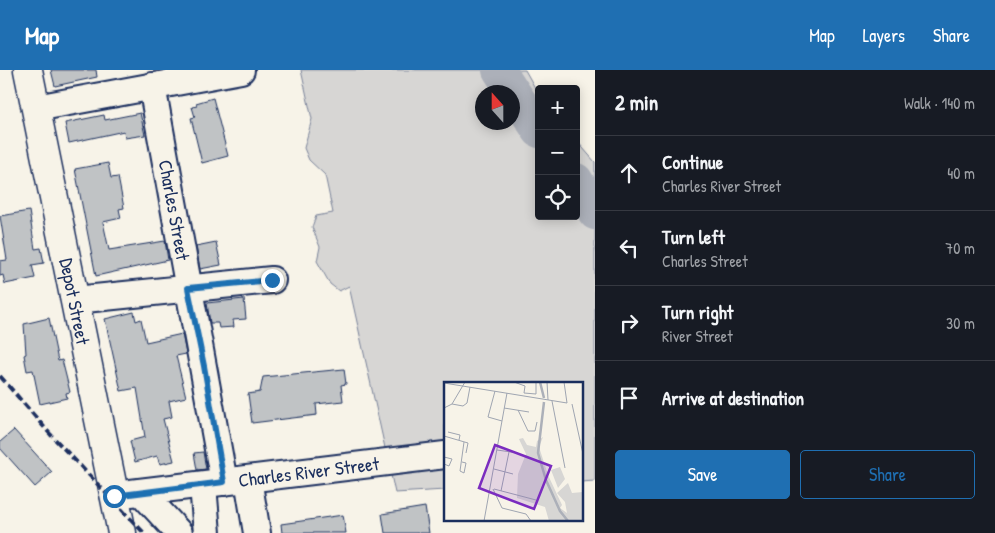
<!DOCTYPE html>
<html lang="en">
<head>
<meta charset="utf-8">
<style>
  body { margin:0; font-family:"Patrick Hand",sans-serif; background:#242831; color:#f1f3f6 }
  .controls { position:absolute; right:15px; top:15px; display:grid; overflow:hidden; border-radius:5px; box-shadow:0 2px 12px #0003 }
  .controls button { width:45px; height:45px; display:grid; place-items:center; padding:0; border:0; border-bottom:1px solid #363941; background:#171b24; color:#f1f3f6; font:25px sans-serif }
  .compass { position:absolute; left:475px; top:15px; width:45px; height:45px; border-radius:50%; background:#171b24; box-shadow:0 2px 12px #0003; rotate:339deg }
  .stop { position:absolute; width:15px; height:15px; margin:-11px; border:4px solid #1f6fb2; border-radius:50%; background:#fff }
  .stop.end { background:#1f6fb2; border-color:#fff; box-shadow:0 1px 5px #0008 }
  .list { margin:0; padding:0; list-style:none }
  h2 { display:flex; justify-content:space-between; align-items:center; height:65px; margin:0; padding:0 20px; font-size:21px }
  h2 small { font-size:16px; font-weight:400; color:#9ea1a6 }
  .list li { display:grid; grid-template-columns:32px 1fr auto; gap:15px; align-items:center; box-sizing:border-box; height:75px; padding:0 20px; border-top:1px solid #363941 }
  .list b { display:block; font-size:19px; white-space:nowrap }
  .list p { margin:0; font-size:16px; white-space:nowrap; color:#9ea1a6 }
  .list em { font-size:16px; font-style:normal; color:#9ea1a6 }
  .actions { display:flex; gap:10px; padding:15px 20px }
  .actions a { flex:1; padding:11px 0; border:1px solid #1f6fb2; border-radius:5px; text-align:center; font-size:18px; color:#1f6fb2 }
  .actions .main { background:#1f6fb2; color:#fff }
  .icon { flex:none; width:28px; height:28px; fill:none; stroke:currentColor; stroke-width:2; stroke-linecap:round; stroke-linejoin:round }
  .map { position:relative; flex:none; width:595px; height:463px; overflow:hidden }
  header { display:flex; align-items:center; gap:30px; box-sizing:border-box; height:70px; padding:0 25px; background:#1f6fb2; color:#fff }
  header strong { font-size:24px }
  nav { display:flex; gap:28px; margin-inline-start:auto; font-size:18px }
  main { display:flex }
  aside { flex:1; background:#171b24 }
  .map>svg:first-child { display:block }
</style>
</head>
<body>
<header>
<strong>Map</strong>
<nav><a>Map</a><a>Layers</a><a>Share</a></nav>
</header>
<main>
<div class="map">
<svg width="595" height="463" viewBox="0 0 595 463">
  <rect width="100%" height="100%" fill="#f7f3e8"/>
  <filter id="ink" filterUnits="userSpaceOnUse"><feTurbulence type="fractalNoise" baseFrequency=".02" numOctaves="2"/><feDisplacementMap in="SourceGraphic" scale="10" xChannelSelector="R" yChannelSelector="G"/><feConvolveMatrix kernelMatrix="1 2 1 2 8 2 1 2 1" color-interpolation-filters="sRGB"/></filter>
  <g filter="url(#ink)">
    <path fill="#d7d6d4" stroke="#798299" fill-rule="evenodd" d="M301 0H525L539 25V146H576V70L595 92V411L581 412V313H445V420L395 423 349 216 339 221 330 214 317 191 320 177 312 157 316 146 333 143 325 105 309 90 304 78 312 49ZM482 22H512V52H482Z"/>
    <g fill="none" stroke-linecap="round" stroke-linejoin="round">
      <g stroke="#acb0b9" stroke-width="34">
        <path d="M499 0 539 61"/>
        <path d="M576 110 595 143"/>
      </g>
    </g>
    <g fill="#c0c3c5" stroke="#1b2f5e">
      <path d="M51 0H96L97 7 55 16Z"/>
      <path d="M213 28 228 86 202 93 191 48 195 47 192 37 197 36 196 33Z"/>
      <path d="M140 43 145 65 125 68 124 61 69 73 65 53 104 45 105 50Z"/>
      <path d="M108 93 111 108 118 107 124 138 119 139 121 148 103 152 109 180 165 171 168 190 96 206 75 99Z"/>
      <path d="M29 141 35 179 41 178 44 193 32 195 35 208 5 214 3 205 0 206V191L7 190 0 146Z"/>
      <path d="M216 172 221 195 200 199 196 176Z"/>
      <path d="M244 229 246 249 233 250 234 257 219 258 218 253H210L207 233Z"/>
      <path d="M134 242 136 251 141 249 146 272 182 264 186 284 176 286 186 327 169 331 172 347 163 349 174 391 160 394 157 386 135 392 130 371 145 367 137 318 121 321 105 249Z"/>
      <path d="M49 248 58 291 62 290 70 322 66 323 67 328 40 334 33 300 27 301 24 285 26 284 24 254Z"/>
      <path d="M344 299 346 314 341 315 343 331 316 334 317 345 252 353 248 324 260 322 263 307Z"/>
      <path d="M14 360 52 402 35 417 0 378V372Z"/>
      <path d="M203 382 206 399 197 400 194 383Z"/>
      <path d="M425 437 429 463H385L382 444Z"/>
      <path d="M343 445 346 463H282L281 454Z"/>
    </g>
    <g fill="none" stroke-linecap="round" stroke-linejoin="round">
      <defs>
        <g id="minor">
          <path id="s1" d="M152 16 224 412"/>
          <path d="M36 38 241 0"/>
          <path d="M75 230 272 210"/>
          <path d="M248 409 257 463"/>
          <path d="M203 415 207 463"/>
          <path d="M141 422 179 463"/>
          <path id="s2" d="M114 425 445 385"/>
        </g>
        <g id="major">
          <path id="s3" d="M28 0 122 463"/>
        </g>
      </defs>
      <use href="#minor" stroke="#1b2f5e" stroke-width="30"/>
      <use href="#major" stroke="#1b2f5e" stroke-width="31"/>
      <use href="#minor" stroke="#f7f3e8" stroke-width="26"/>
      <use href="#major" stroke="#f7f3e8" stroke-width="28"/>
      <path stroke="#1b2f5e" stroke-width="4" stroke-dasharray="8 4" stroke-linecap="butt" d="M0 306 51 365 144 463"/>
    </g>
  </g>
  <g fill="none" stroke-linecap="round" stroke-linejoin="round" filter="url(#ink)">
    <path stroke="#1f6fb2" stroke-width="6" d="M114 426 224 412 204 296 188 218 272 210"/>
  </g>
  <g text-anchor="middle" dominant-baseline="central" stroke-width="5" stroke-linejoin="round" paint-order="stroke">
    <g font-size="19" fill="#1b2f5e" stroke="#f7f3e8">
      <text stroke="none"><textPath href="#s1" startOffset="126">Charles Street</textPath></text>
      <text stroke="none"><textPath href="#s3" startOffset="236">Depot Street</textPath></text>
      <text stroke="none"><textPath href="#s2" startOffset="196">Charles River Street</textPath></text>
    </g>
  </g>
  <g transform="translate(444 312)">
    <rect width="139" height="139" fill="#f7f3e8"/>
    <path d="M99 55 95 65 104 93 118 123 116 126 123 131 121 120 113 111 124 101 128 111 139 110V139H105L101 125 73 116 74 92 82 72 75 57 79 56 83 63 92 65 93 59ZM116 85 121 97 114 106 107 88Z" fill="#d7d6d4"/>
    <path fill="none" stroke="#acb0b9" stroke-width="2.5" d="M96 0 100 16M100 20 94 71 102 98 116 129 124 139"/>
    <path fill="none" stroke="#9fa5b1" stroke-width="1" d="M70 0 81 4 80 11 92 12V0M103 0 104 18M0 1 123 21 120 0M51 9 44 35 58 39M108 19 121 86M8 22 19 24 23 21 26 5M128 22 139 72M0 26 8 22 21 0M60 26 85 30M74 28 84 49H91L93 40M4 50 16 53 15 58M0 54 24 61 22 71M53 68 74 71M0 75 8 77 5 84 0 82M18 80 22 81 20 91 16 89 20 60M50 87 69 92M49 107 58 126 82 132 87 139M50 107 92 118M57 109 65 70M40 139 63 11"/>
    <path fill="#7b2cbf" fill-opacity="0.15" stroke="#7b2cbf" stroke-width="2.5" d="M51 63 107 84 90 127 35 106Z"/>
    <rect width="139" height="139" fill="none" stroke="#1b2f5e" stroke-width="2.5"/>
  </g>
</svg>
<div class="controls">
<button>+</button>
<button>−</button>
<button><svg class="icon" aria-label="locate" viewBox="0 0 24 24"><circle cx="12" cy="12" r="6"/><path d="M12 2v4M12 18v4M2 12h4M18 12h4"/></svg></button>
</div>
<svg class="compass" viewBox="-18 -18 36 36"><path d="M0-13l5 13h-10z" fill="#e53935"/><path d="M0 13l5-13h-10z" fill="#9ea1a6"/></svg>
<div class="stop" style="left:114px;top:426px"></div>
<div class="stop end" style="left:272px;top:210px"></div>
</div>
<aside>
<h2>2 min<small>Walk · 140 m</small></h2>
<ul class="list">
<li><svg class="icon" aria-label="ahead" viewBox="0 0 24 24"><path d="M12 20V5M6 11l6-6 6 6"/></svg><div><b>Continue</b><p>Charles River Street</p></div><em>40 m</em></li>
<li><svg class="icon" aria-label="left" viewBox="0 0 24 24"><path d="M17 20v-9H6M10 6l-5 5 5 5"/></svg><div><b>Turn left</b><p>Charles Street</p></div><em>70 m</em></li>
<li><svg class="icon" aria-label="right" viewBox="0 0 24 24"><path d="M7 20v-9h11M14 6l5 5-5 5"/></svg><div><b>Turn right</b><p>River Street</p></div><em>30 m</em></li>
<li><svg class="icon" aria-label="arrive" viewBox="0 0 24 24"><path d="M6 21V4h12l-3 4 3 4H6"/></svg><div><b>Arrive at destination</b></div></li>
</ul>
<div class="actions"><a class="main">Save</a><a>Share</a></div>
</aside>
</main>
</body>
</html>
